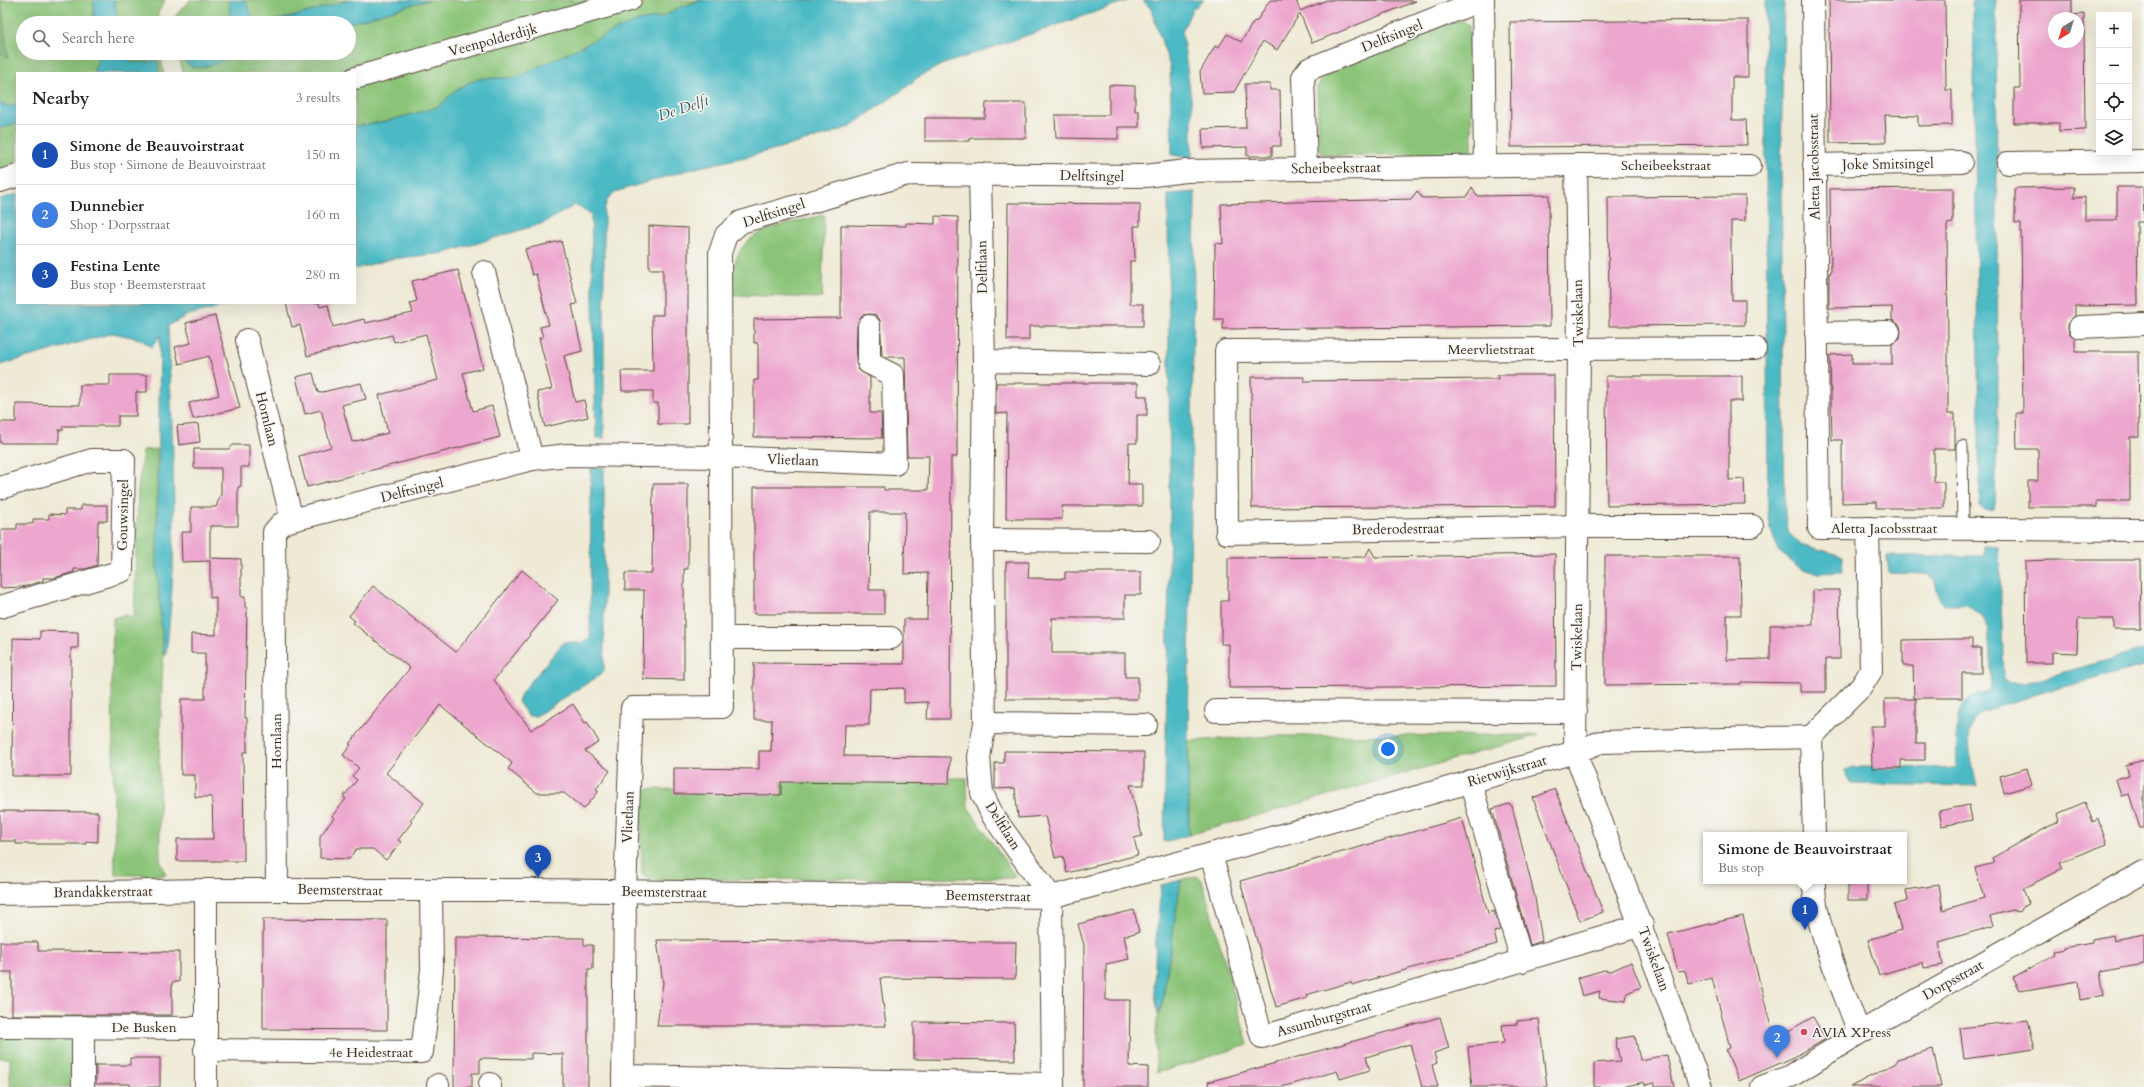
<!DOCTYPE html>
<html lang="en">
<head>
<meta charset="utf-8">
<style>
  body { margin:0; font-family:Cardo,serif; background:#f6f6f6; color:#202124 }
  .controls { position:absolute; right:12px; top:12px; display:grid; overflow:hidden; border-radius:0px; box-shadow:0 4px 16px #0002 }
  .controls button { width:36px; height:36px; display:grid; place-items:center; padding:0; border:0; border-bottom:1px solid #e0e0e0; background:#fff; color:#202124; font:20px sans-serif }
  .compass { position:absolute; left:2048px; top:12px; width:36px; height:36px; border-radius:50%; background:#fff; box-shadow:0 4px 16px #0002; rotate:218deg }
  .you { position:absolute; left:1388px; top:749px; width:14px; height:14px; margin:-10px; border:3px solid #fff; border-radius:50%; background:#1a73e8; box-shadow:0 0 0 6px #1a73e833 }
  .badge { display:grid; place-items:center; width:26px; height:26px; border-radius:50%; background:#d1495b; color:#fff; font-size:13px; font-weight:700 }
  .pin { position:absolute; translate:-50% -33px; filter:drop-shadow(0 1px 2px #0008) }
  .pin::after { content:''; position:absolute; top:21px; width:14px; height:12px; background:inherit; clip-path:polygon(0 0,100% 0,50% 100%) }
  .popup { position:absolute; left:1703px; top:832px; width:204px; height:52px; box-sizing:border-box; display:grid; place-content:center; border-radius:0px; background:#fff; filter:drop-shadow(0 1px 3px #0005); font-size:13px; white-space:nowrap; color:#757577 }
  .popup b { font-size:15px; color:#202124 }
  .popup::after { content:''; position:absolute; left:50%; top:100%; margin-left:-8px; border:8px solid transparent; border-top-color:#fff }
  .list { margin:0; padding:0; list-style:none }
  h2 { display:flex; justify-content:space-between; align-items:center; height:52px; margin:0; padding:0 16px; font-size:17px }
  h2 small { font-size:13px; font-weight:400; color:#757577 }
  .list li { display:grid; grid-template-columns:26px 1fr auto; gap:12px; align-items:center; box-sizing:border-box; height:60px; padding:0 16px; border-top:1px solid #e0e0e0 }
  .list b { display:block; font-size:15px; white-space:nowrap }
  .list p { margin:0; font-size:13px; white-space:nowrap; color:#757577 }
  .list em { font-size:13px; font-style:normal; color:#757577 }
  .icon { flex:none; width:22px; height:22px; fill:none; stroke:currentColor; stroke-width:2; stroke-linecap:round; stroke-linejoin:round }
  .map { position:relative; flex:none; width:2144px; height:1087px; overflow:hidden }
  .search { position:absolute; background:#fff; box-shadow:0 4px 16px #0002; left:16px; top:16px; width:340px; height:44px; display:flex; align-items:center; gap:10px; box-sizing:border-box; padding:0 14px; border-radius:22px; color:#757577; font-size:15px }
  .panel { position:absolute; background:#fff; box-shadow:0 4px 16px #0002; left:16px; top:72px; width:340px; height:232px; border-radius:0px }
  .map>svg:first-child { display:block }
</style>
</head>
<body>
<div class="map">
<svg width="2144" height="1087" viewBox="0 0 2144 1087">
  <rect width="100%" height="100%" fill="#f6f6f2"/>
  <filter id="ink" filterUnits="userSpaceOnUse"><feTurbulence type="fractalNoise" baseFrequency=".025" numOctaves="2"/><feDisplacementMap in="SourceGraphic" scale="8" xChannelSelector="R" yChannelSelector="G"/><feConvolveMatrix kernelMatrix="1 2 1 2 8 2 1 2 1" color-interpolation-filters="sRGB"/></filter>
  <filter id="wash" filterUnits="userSpaceOnUse"><feTurbulence type="fractalNoise" baseFrequency=".012" numOctaves="4" result="noise"/><feDisplacementMap in="SourceGraphic" scale="16" xChannelSelector="R" yChannelSelector="G"/><feGaussianBlur stdDeviation="0.9" result="paint"/><feColorMatrix in="noise" values="0 0 0 0 0 0 0 0 0 0 0 0 0 0 0 0 0 1.4 0 .05"/><feComposite in="paint" operator="in"/></filter>
  <g filter="url(#wash)">
    <rect width="100%" height="100%" fill="#efead6"/>
    <g fill="#8bc478" stroke="#63774b">
      <path d="M0 0H94V23H23V53H96L98 60 93 73H17V104L10 107 0 103Z"/>
      <path d="M114 0H165L158 13 157 23H118Z"/>
      <path d="M190 0H230L229 23H174L176 15Z"/>
      <path d="M245 0H350L295 16 262 23C251 23 249 9 245 0Z"/>
      <path d="M429 0H595L339 73H183L178 53H186V63L201 68 246 53H349V23Z"/>
      <path d="M657 0H703L683 6 661 17 639 21 515 78H484L470 82 455 91 438 107 384 122 355 126V87Z"/>
      <path d="M1457 21H1464L1469 26 1472 147 1470 153 1330 156 1322 154 1319 149 1317 88 1321 80 1327 73 1442 26Z"/>
      <path d="M125 53H160L164 73H159L158 61 135 63 128 60Z"/>
      <path d="M17 123V168L0 173V129Z"/>
      <path d="M824 215 822 298 734 295C725 228 774 228 824 215Z"/>
      <path d="M157 449V563L163 654 166 653 163 660 159 767 160 860 166 875H115L112 684 113 618 123 615 134 617 138 490 143 450Z"/>
      <path d="M1539 735 1189 835 1188 741 1272 736Z"/>
      <path d="M782 778H967L968 807 1015 876 1012 878 650 880 642 873 640 789 781 790Z"/>
      <path d="M1196 876 1202 880 1248 1045 1157 1073C1156 1050 1153 1026 1162 1004L1181 880Z"/>
      <path d="M0 1035 72 1037 76 1087H10V1058H0Z"/>
    </g>
    <path fill="#70aa68" stroke="#566a43" d="M0 0H1L8 58 0 52Z"/>
    <g fill="#4cbac5" stroke="#447272">
      <path d="M94 0H114L118 23H94Z"/>
      <path d="M230 0H245L254 20 257 23H229Z"/>
      <path d="M350 0H429L349 23H262L295 16Z"/>
      <path d="M703 0H1130L941 65 917 78 908 86 849 127 827 135 750 156 691 169 618 191 608 198 604 210V438H596L591 214 575 205 544 223 445 253 391 259 355 269V126L384 122 438 107 455 91 470 82 483 78H515L620 28 639 21 662 17 683 6Z"/>
      <path d="M1143 0H1204L1192 10 1182 31 1192 106V158L1172 155 1170 67 1151 9Z"/>
      <path d="M1765 0H1784L1781 165 1785 515 1789 533 1800 544 1843 556 1842 572 1817 573 1800 568 1778 551 1770 527 1768 511Z"/>
      <path d="M1973 0H1996L1998 400 1995 503 1994 509 1985 510 1980 506Z"/>
      <path d="M96 53H125L128 60 135 63 158 61 159 73H93L98 60Z"/>
      <path d="M186 53H246L201 68 192 67 186 63Z"/>
      <path d="M0 103 10 107 17 104V123L0 129Z"/>
      <path d="M1195 192 1188 741 1189 835 1164 842 1170 517 1168 194Z"/>
      <path d="M17 194V303H236L188 315 168 326C172 435 180 545 166 653L163 654 157 563 160 335 152 347 140 339 113 333 0 365V199Z"/>
      <path d="M604 467V671L600 675 536 716H528L518 702 522 692 564 642 580 643 590 639 591 468Z"/>
      <path d="M1984 546 1999 547 2004 680 2011 683H2025L2144 650V666L2044 692 1981 712C1960 726 1973 765 1977 786L1852 784 1847 778 1845 770 1854 767 1956 768C1958 751 1952 708 1968 699 1974 695 1982 694 1989 692L1992 684 1988 629 1981 616 1967 605H1944L1940 600 1934 578 1927 574 1889 573 1887 556H1984Z"/>
      <path d="M1181 880 1162 1004 1158 1014 1154 987 1156 940 1161 885Z"/>
    </g>
    <g id="blocks">
      <g fill="#eda6ce" fill-rule="evenodd">
        <path d="M1270 0H1296L1300 11 1327 0 1416 1 1312 43 1300 13 1277 50 1263 41 1234 92 1202 93 1200 72 1215 46 1218 48 1227 34 1241 42 1254 21 1256 22Z"/>
        <path d="M1829 0H1945L1946 90H1952V125L1918 126V116L1885 115 1886 142 1830 143Z"/>
        <path d="M2019 0H2072V15L2084 14 2085 130 2059 131V123H2014V88H2020ZM2054 18H2078V42H2054Z"/>
        <path d="M1748 20V77H1732V120H1746L1747 145 1511 147 1510 22Z"/>
        <path d="M1245 84H1270V90H1280L1281 146H1272V156H1247V147L1203 148 1202 129 1246 128Z"/>
        <path d="M1109 85 1135 86V111H1139V127H1118V139L1056 138 1055 115H1109Z"/>
        <path d="M986 103H1026V138H970V141H925V118H985Z"/>
        <path d="M1472 187 1477 196 1549 195 1550 326 1223 329V319H1214L1215 243 1223 244 1221 204 1411 199 1417 191 1422 198 1467 197Z"/>
        <path d="M2074 187V198L2085 197V220H2117V187H2143L2144 222H2137L2138 305 2075 306V316L2069 321 2068 327 2069 333 2075 338V352H2138L2139 437H2130V501H2097V507H2028V481H2038V449H2017L2016 413H2023L2021 223H2015V188Z"/>
        <path d="M1953 188V223L1947 224 1948 347V414H1955V449H1934V482H1944V508H1876V502L1842 503V440H1832L1830 355 1852 354V364H1892V344L1900 338 1901 331 1900 325 1892 320V307L1829 308V273H1831L1830 189Z"/>
        <path d="M1745 196V221H1731V250L1732 300H1745V325L1609 326 1608 197Z"/>
        <path d="M1008 203 1140 204V226H1134L1135 261H1130V304H1143V326H1029V340H1007Z"/>
        <path d="M935 216 958 217 957 457H951L950 719H927L928 702 904 703V688L870 689 869 725H845L844 756 950 757 949 784 781 782V795L674 794V768L759 769V751H771L772 720H754V663L904 664V619H927L928 573 904 574 905 512H870L869 590H884V614H754V487H884V490H928L929 456H907L905 357H885L882 355 880 320 876 315 869 314 862 315 857 326 856 363 859 370 870 377V413H881L882 438 754 437V380H758V343H754V319L841 318V225L906 226V223L935 224Z"/>
        <path d="M649 226 688 228V424H658V403H653V391H622L621 371H653L652 315H663V269H649Z"/>
        <path d="M561 241 577 304 572 305 582 351 564 356 575 402 584 400 588 417 545 427 537 392 552 389 539 338 543 337 540 327 549 325 536 274 532 275 525 249Z"/>
        <path d="M458 270 483 368 463 373 473 411 492 406 500 437 307 487 299 456 331 447 321 410 305 414 296 377 313 373 318 393 361 383 366 399 342 405 352 442 388 433 379 395 438 380 426 334 394 342 392 335 307 356 300 325 292 327 286 303H319L320 307 328 305 333 327 364 319 365 323 413 313 410 303 417 301 412 281Z"/>
        <path d="M215 316 240 408 193 419 189 403 219 395 209 356 179 364 175 347 191 343 186 323Z"/>
        <path d="M110 375H147V392H136V416H118V426H63V430H59V443H0V422H16V404L80 405V385H110Z"/>
        <path d="M1498 375H1554L1555 506 1252 508 1251 377H1304V381L1393 380 1498 379Z"/>
        <path d="M1606 376H1742V401H1729V480L1744 479 1745 504 1607 506Z"/>
        <path d="M996 383H1138V396H1147V415H1137V443H1129L1128 484H1142V506H1062V519H1006L1007 413 996 414Z"/>
        <path d="M198 424 200 442 179 445 177 426Z"/>
        <path d="M233 445H249V467H241V486L238 487V526H210V558L241 559V597H245V607H247L245 718H247V752H243L244 861H177V839H213L212 797H195V775H181V699H205V653H191V634L216 635V597L210 598V561L182 562 181 532H191V507H216L221 494V468H194V449H229Z"/>
        <path d="M653 484H688V569H684V680L643 679 644 590H625V573H652Z"/>
        <path d="M81 505H107V521H98L97 565 86 569H74V572L54 578H43V581L22 587 0 588 1 529H17V524H33V519H49V514L65 515V510H81Z"/>
        <path d="M1370 548 1375 557 1555 554 1556 686 1229 688V644H1221V601H1228V558L1365 557Z"/>
        <path d="M1605 556H1740L1741 615H1727V660L1770 659V625H1813V590H1839L1840 659H1826V692H1800V683L1741 682V684L1605 685Z"/>
        <path d="M2051 560H2140L2141 629H2114V619H2078L2077 653 2052 652V663H2026L2025 561Z"/>
        <path d="M1006 562H1029L1028 578 1065 579V572H1141V595H1125V618H1052V653H1125V677H1138V699H1006Z"/>
        <path d="M522 570 558 600 494 680 531 730 573 704 585 723 587 722 599 742 585 751 610 771 596 789 599 791 584 809 564 793H537L508 769 512 763 440 705 386 773 424 803 410 820 412 822 398 840 401 842 386 860 373 849H356L349 859 320 858V836L334 818 332 816 346 799 343 797 357 780 352 776 359 768 343 755 351 745 349 744 410 668 353 623 355 621 349 616 373 586 456 652Z"/>
        <path d="M40 631 78 632V648H71V776H12L13 638 40 639Z"/>
        <path d="M1954 639H1972V648H1981V673H1962V698H1914L1913 666H1903V640Z"/>
        <path d="M1885 699H1916V743H1925V760H1901V768H1872L1871 726H1885Z"/>
        <path d="M1004 751 1144 752V785H1130L1142 836 1134 838 1138 855 1067 873 1063 856 1055 858 1045 816 1018 818 1015 788 995 789V763H1004Z"/>
        <path d="M2144 760V828H2140L2129 794 2121 796 2116 779 2129 775 2126 765Z"/>
        <path d="M2027 768 2032 785 2004 793 2000 776Z"/>
        <path d="M1555 789 1603 912 1580 921 1533 798Z"/>
        <path d="M2085 802 2093 822 2098 819 2107 844 2060 862 2063 868 2023 889 2029 904 2022 907 2019 912 2013 910 1990 916 1993 926 1939 942 1943 965 1924 968 1923 962 1879 975 1868 940 1901 930 1894 905 1908 901 1906 890 1939 885 1943 910 1984 898 1975 868 1994 863 1992 858 2059 821 2057 814Z"/>
        <path d="M1509 804 1512 806 1535 898 1542 941 1530 945 1492 809Z"/>
        <path d="M1969 805 1972 820 1942 826 1939 811Z"/>
        <path d="M0 811 98 812V842L86 841V844H16V841H0Z"/>
        <path d="M1462 818 1488 913 1494 911 1500 930 1494 932 1497 944 1352 985 1351 982 1306 995 1307 998 1276 1007 1240 881Z"/>
        <rect x="1848" y="881" width="19" height="19"/>
        <path d="M1134 910 1139 932 1124 936 1129 959 1106 964V1000H1130L1129 1066 1148 1067V1087H1083L1084 945 1078 924Z"/>
        <path d="M1743 916 1774 1039 1813 1017 1826 1039 1794 1057 1739 1081 1726 1050 1730 1048 1712 978 1689 984 1685 971 1678 972 1668 934Z"/>
        <path d="M263 919 387 920V1030L263 1029Z"/>
        <path d="M2144 934V964L2100 972 2104 995 2080 1000 2078 981 2020 991 2013 978 2055 954 2054 951 2065 949 2064 948 2092 943V939L2113 935 2114 940Z"/>
        <path d="M455 937 584 938V945H593V969H588V1087H563V1054L531 1053V1059L480 1058V1073H472V1087H454Z"/>
        <path d="M657 940 1016 942 1015 979 880 978 886 1026H657L663 983Z"/>
        <path d="M0 942H38V951L179 952V982H172V1015H12V972H0Z"/>
        <path d="M1631 962 1641 987 1627 993 1626 1001 1599 998 1600 991 1582 996 1577 978 1604 970 1611 971Z"/>
        <path d="M1440 1017 1449 1048 1434 1053 1437 1063 1432 1065 1438 1087H1422L1410 1044 1366 1057 1370 1070 1340 1079 1337 1071 1282 1087H1209L1208 1082Z"/>
        <path d="M1539 1019 1547 1087H1472L1468 1047 1504 1043 1502 1025 1517 1024V1021Z"/>
        <path d="M2028 1020 2035 1049 1964 1059 1960 1028Z"/>
        <path d="M914 1022 1014 1023 1015 1060 914 1059Z"/>
        <path d="M1635 1036 1640 1060 1667 1055 1674 1087H1655V1083L1645 1085 1644 1082 1622 1087H1594V1063L1620 1061 1615 1039Z"/>
        <path d="M1933 1049 1941 1087H1850L1896 1063 1897 1059Z"/>
        <path d="M130 1058H160V1087H130V1084H96V1065H130Z"/>
      </g>
    </g>
  </g>
  <g filter="url(#ink)">
    <use href="#blocks" fill-opacity="0" stroke="#56473a" stroke-width="1"/>
    <g fill="none" stroke-linecap="round" stroke-linejoin="round">
      <defs>
        <path id="lane" d="M1962 446 1963 529"/>
        <g id="street">
          <path d="M1483 0 1485 166"/>
          <path d="M1813 0 1819 528 2144 530"/>
          <path d="M355 78 630 0"/>
          <path d="M2008 163 2144 161"/>
          <path d="M1576 165 1579 349 1575 752 1701 1087"/>
          <path d="M1814 165 1961 162"/>
          <path d="M1306 169 1303 77 1309 69 1481 0"/>
          <path d="M980 174 984 361 982 540 985 723 979 757 982 793 993 816 1051 897 1053 1087"/>
          <path d="M0 181 17 176"/>
          <path d="M484 272 532 459"/>
          <path d="M2080 327 2144 324"/>
          <path d="M1816 333 1889 332"/>
          <path d="M247 340 292 520 281 524 274 532 277 889"/>
          <path d="M984 361 1149 364"/>
          <path d="M0 488 92 460H124L122 571 0 607"/>
          <path d="M292 520 532 459 568 455 721 457 720 253 726 235 741 222 908 174 1145 176 1186 171 1306 169 1576 165 1750 166"/>
          <path d="M1752 526H1578L1227 533 1226 351 1755 348"/>
          <path d="M982 540 1149 541"/>
          <path d="M723 638H891"/>
          <path d="M1216 711 1576 712"/>
          <path d="M985 723 1146 725"/>
          <path d="M1470 781 1522 961"/>
          <path d="M1814 835 1811 737 1861 687 1871 671 1868 528"/>
          <path d="M1211 854 1262 1037 1642 925"/>
          <path d="M1814 881C1813 924 1844 990 1859 1033"/>
          <path d="M0 894 206 890"/>
          <path d="M0 1027 206 1028"/>
          <path d="M205 1050 422 1052 432 970 431 891"/>
          <path d="M623 1076 1053 1084"/>
          <path d="M490 1084V1087"/>
          <path d="M438 1085V1087"/>
          <path d="M83 1087V1027"/>
          <path d="M206 1087V890H537L1051 897 1308 828 1575 752 1601 742 1811 737"/>
          <path d="M623 1087 625 892 632 708 722 707 721 457 895 464 893 375 869 363V326"/>
        </g>
        <path id="secondary" d="M1762 1087 1791 1076 1859 1033 2144 872"/>
      </defs>
      <use href="#lane" stroke="#56473a" stroke-width="13"/>
      <use href="#street" stroke="#56473a" stroke-width="24"/>
      <use href="#secondary" stroke="#56473a" stroke-width="24"/>
      <use href="#lane" stroke="#fff" stroke-width="11"/>
      <use href="#street" stroke="#fff" stroke-width="22"/>
      <use href="#secondary" stroke="#fff" stroke-width="22"/>
    </g>
  </g>
  <circle fill="#d1495b" stroke="#f6f6f2" stroke-width="1.5" cx="1804" cy="1032" r="4"/>
  <g text-anchor="middle" dominant-baseline="central" stroke-width="3" stroke-linejoin="round" paint-order="stroke">
    <g font-size="14" fill="#3b2a1e" stroke="#f6f6f2">
      <text transform="translate(1392 36) rotate(-22)">Delftsingel</text>
      <text transform="translate(493 40) rotate(-15)">Veenpolderdijk</text>
      <text transform="translate(1888 164) rotate(-1)">Joke Smitsingel</text>
      <text x="1666" y="165">Scheibeekstraat</text>
      <text transform="translate(1814 167) rotate(-91)">Aletta Jacobsstraat</text>
      <text transform="translate(1336 168) rotate(-1)">Scheibeekstraat</text>
      <text transform="translate(1092 176) rotate(1)">Delftsingel</text>
      <text transform="translate(774 213) rotate(-18)">Delftsingel</text>
      <text transform="translate(982 267) rotate(-91)">Delftlaan</text>
      <text transform="translate(1578 313) rotate(-91)">Twiskelaan</text>
      <text x="1491" y="349">Meervlietstraat</text>
      <text transform="translate(267 419) rotate(76)">Hornlaan</text>
      <text transform="translate(793 460) rotate(2)">Vlietlaan</text>
      <text transform="translate(412 490) rotate(-14)">Delftsingel</text>
      <text transform="translate(123 515) rotate(-89)">Gouwsingel</text>
      <text x="1884" y="528">Aletta Jacobsstraat</text>
      <text transform="translate(1398 529) rotate(-1)">Brederodestraat</text>
      <text transform="translate(1577 637) rotate(-89)">Twiskelaan</text>
      <text transform="translate(276 741) rotate(-90)">Hornlaan</text>
      <text transform="translate(1507 771) rotate(-16)">Rietwijkstraat</text>
      <text transform="translate(628 817) rotate(-88)">Vlietlaan</text>
      <text transform="translate(1003 826) rotate(58)">Delftlaan</text>
      <text transform="translate(340 890) rotate(1)">Beemsterstraat</text>
      <text transform="translate(103 892) rotate(-1)">Brandakkerstraat</text>
      <text transform="translate(664 892) rotate(1)">Beemsterstraat</text>
      <text transform="translate(988 896) rotate(1)">Beemsterstraat</text>
      <text transform="translate(1654 959) rotate(70)">Twiskelaan</text>
      <text transform="translate(1953 980) rotate(-29)">Dorpsstraat</text>
      <text transform="translate(1324 1019) rotate(-16)">Assumburgstraat</text>
      <text x="144" y="1027">De Busken</text>
      <text x="371" y="1052">4e Heidestraat</text>
    </g>
    <g font-size="14" fill="#3b2a1e" stroke="#f6f6f2" text-anchor="start">
      <text x="1812" y="1032">AVIA XPress</text>
    </g>
    <g font-size="15" font-style="italic" fill="#415c58" stroke="#f6f6f2">
      <text transform="translate(683 108) rotate(-18)">De Delft</text>
    </g>
  </g>
</svg>
<div class="controls">
<button>+</button>
<button>−</button>
<button><svg class="icon" aria-label="locate" viewBox="0 0 24 24"><circle cx="12" cy="12" r="6"/><path d="M12 2v4M12 18v4M2 12h4M18 12h4"/></svg></button>
<button><svg class="icon" aria-label="layers" viewBox="0 0 24 24"><path d="M12 4l9 5-9 5-9-5zM3 14l9 5 9-5"/></svg></button>
</div>
<svg class="compass" viewBox="-18 -18 36 36"><path d="M0-13l5 13h-10z" fill="#e53935"/><path d="M0 13l5-13h-10z" fill="#757577"/></svg>
<div class="you"></div>
<div class="pin badge" style="left:1805px;top:930px;background:#1a4fb4">1</div>
<div class="popup"><b>Simone de Beauvoirstraat</b>Bus stop</div>
<div class="pin badge" style="left:1777px;top:1058px;background:#3f7fe0">2</div>
<div class="pin badge" style="left:538px;top:878px;background:#1a4fb4">3</div>
<div class="search"><svg class="icon" aria-label="search" viewBox="0 0 24 24"><circle cx="10" cy="10" r="6"/><path d="M15 15l6 6"/></svg>Search here</div>
<section class="panel">
<h2>Nearby<small>3 results</small></h2>
<ul class="list">
<li><span class="badge" style="background:#1a4fb4">1</span><div><b>Simone de Beauvoirstraat</b><p>Bus stop · Simone de Beauvoirstraat</p></div><em>150 m</em></li>
<li><span class="badge" style="background:#3f7fe0">2</span><div><b>Dunnebier</b><p>Shop · Dorpsstraat</p></div><em>160 m</em></li>
<li><span class="badge" style="background:#1a4fb4">3</span><div><b>Festina Lente</b><p>Bus stop · Beemsterstraat</p></div><em>280 m</em></li>
</ul>
</section>
</div>
</body>
</html>
